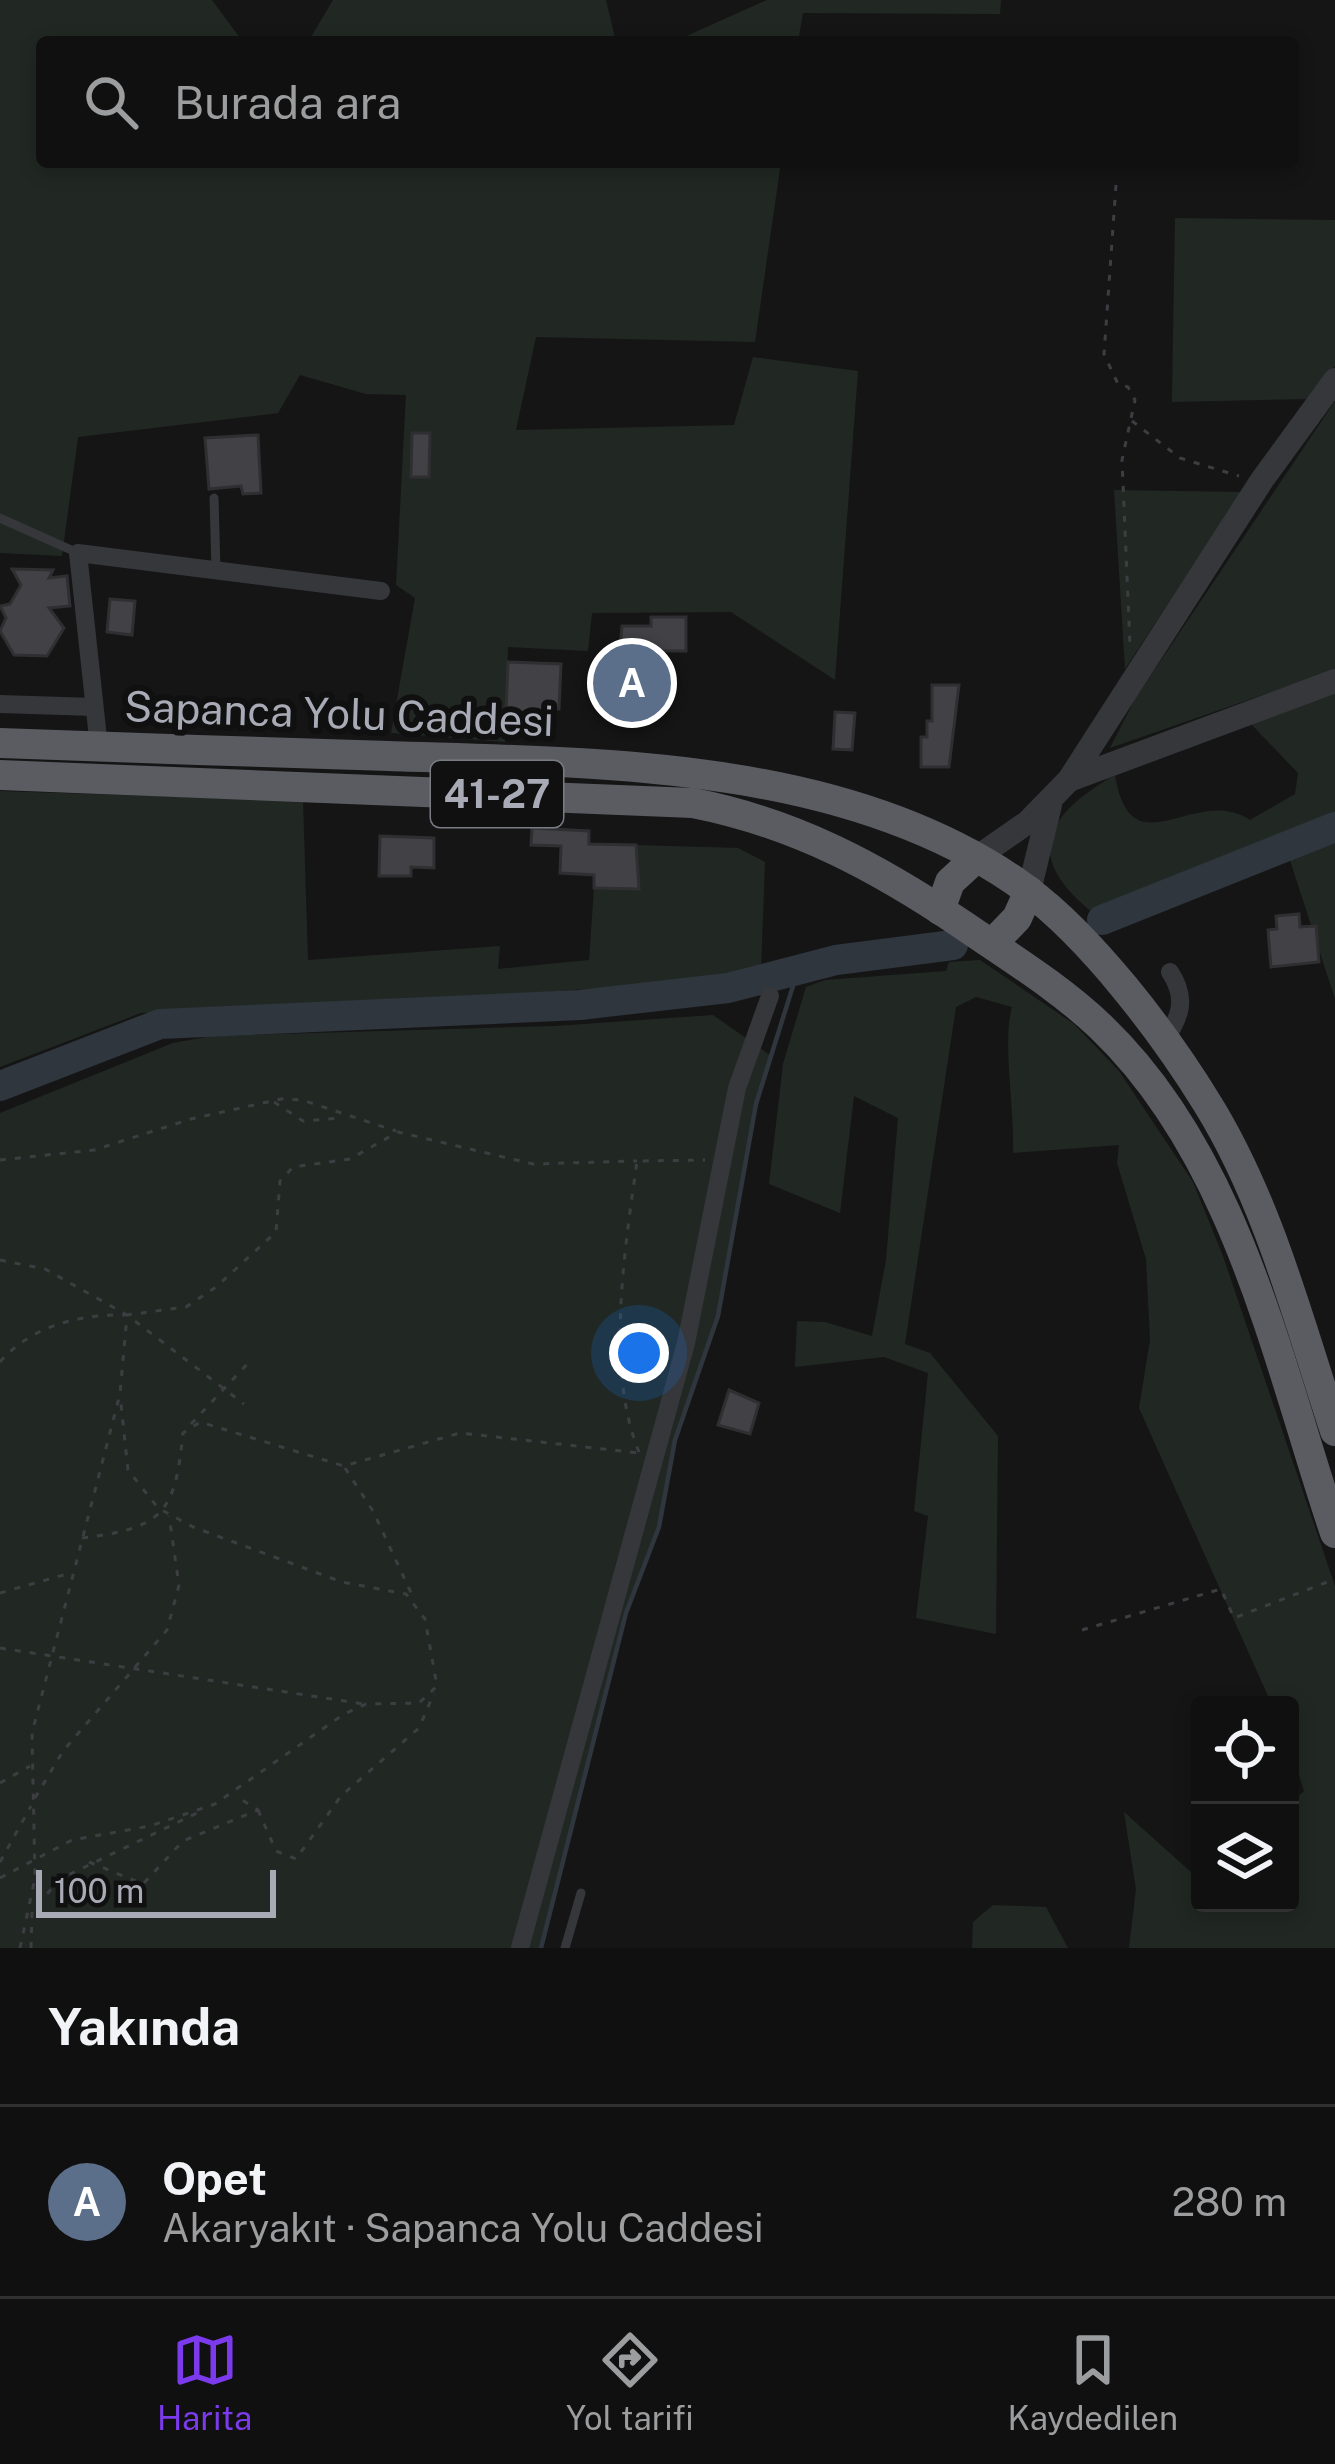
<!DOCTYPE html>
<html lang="tr">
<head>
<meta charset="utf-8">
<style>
  body { margin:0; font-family:"Public Sans",sans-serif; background:#191919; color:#f1f3f6 }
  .controls { position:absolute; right:36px; bottom:36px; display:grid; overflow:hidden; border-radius:12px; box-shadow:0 6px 18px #0003 }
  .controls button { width:108px; height:108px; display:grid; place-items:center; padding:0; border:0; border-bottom:3px solid #303030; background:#101010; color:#f1f3f6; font:60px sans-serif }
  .scale { position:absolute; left:36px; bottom:30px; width:240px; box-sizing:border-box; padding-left:12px; border:6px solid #a8abb5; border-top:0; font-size:33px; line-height:42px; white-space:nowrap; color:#a8abb5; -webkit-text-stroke:9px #101011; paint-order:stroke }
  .you { position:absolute; left:639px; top:1353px; width:42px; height:42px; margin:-30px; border:9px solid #fff; border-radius:50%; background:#1a73e8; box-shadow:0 0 0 18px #1a73e833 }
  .badge { display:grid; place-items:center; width:78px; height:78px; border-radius:50%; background:#7c3aed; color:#fff; font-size:39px; font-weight:700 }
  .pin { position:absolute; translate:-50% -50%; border:6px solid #fff; box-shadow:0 3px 12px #0006 }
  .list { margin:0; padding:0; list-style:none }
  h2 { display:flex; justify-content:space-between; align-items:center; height:156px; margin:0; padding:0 48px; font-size:51px }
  h2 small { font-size:39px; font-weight:400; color:#9c9d9f }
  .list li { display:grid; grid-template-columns:78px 1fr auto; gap:36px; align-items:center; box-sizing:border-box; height:192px; padding:0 48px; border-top:3px solid #303030 }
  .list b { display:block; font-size:45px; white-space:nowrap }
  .list p { margin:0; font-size:39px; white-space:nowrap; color:#9c9d9f }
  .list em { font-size:39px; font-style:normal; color:#9c9d9f }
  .icon { flex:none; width:66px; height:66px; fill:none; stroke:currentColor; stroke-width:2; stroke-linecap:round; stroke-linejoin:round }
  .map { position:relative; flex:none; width:1335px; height:1948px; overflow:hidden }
  .search { position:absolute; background:#101010; box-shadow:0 6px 18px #0003; left:36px; right:36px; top:36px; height:132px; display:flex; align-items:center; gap:30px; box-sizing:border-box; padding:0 42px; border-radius:12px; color:#9c9d9f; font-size:45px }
  .sheet { height:348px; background:#101010 }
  nav { display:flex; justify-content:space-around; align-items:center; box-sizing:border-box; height:168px; border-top:3px solid #303030; background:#101010; font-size:33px; color:#9c9d9f }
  nav a { display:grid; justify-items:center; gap:6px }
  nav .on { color:#7c3aed }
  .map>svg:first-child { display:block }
</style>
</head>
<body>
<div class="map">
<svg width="1335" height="1948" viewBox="0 0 1335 1948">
  <rect width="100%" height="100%" fill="#151516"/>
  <g fill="#212823">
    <path d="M0 0H212L243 42H42V162H781L755 342 536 337 516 430 734 425 753 357 858 371 835 680 731 612 592 613 588 651 508 647 505 742 391 733 415 598 396 585 406 395 366 394 300 375 278 413 78 437 62 556 0 553Z"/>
    <path d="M333 0H606L616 42H308Z"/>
    <path d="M767 0H1001L1000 14 803 13 798 42H673Z"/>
    <path d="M1175 218 1335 220V366L1310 399 1172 402Z"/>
    <path d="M1335 401V670L1110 748 1135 699Z"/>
    <path d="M1114 490 1242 492 1125 669Z"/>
    <path d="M1335 693V999L1286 848 1102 920C1026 863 1035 821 1115 775 1131 873 1195 783 1250 820L1295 794 1298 773 1250 723Z"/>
    <path d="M0 791 303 801 308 960 500 946 498 969 589 960 594 888 638 889 636 845 738 848 765 862 761 969 654 984 519 994 141 1013 0 1067Z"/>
    <path d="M980 960 1074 1024 1119 1071 1193 1182 1223 1256 1335 1586V1948H1129L1136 1889 1124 1812 1191 1872 1200 1868V1903H1290V1803L1304 1791 1290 1747V1705H1272L1139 1408 1150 1340 1146 1259 1117 1163 1119 1145 1013 1153C1015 1109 1002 1044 1012 1007L976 997 956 1007 905 1344 930 1353 998 1436 996 1634 916 1618 928 1516 914 1511 928 1373 884 1357 795 1367 797 1321 825 1322 872 1336 886 1260 898 1118 854 1096 840 1213 769 1184 783 1064 806 987 825 980 946 971 949 962Z"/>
    <path d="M713 1015 770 1055 747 1144 718 1316 675 1440 659 1527 626 1613 541 1948H0V1113L173 1043 212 1036 555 1026Z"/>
    <path d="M993 1905 1046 1907 1068 1948H972L973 1922Z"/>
  </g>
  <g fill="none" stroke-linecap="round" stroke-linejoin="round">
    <path stroke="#2f363e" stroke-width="4.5" d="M541 1948 626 1613 659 1527 675 1440 718 1316 756 1104 798 970"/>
    <g stroke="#2f363e" stroke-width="30">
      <path d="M1102 920 1335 827"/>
      <path d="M0 1086 160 1024 580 1005 728 988 836 960 953 945"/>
    </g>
  </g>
  <g fill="#424246" stroke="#2f2f32" stroke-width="3">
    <path d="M412 433H430L429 477H411Z"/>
    <path d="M258 435 261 493 243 494 241 486 209 489 205 438Z"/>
    <path d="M12 569 53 570 49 578 67 576 70 606 49 608 64 628 47 656 14 655 0 631 6 618 0 606 10 604 21 585Z"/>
    <path d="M110 599 135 601 132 635 107 632Z"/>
    <path d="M651 617H686V651H651L650 704H614L622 626H651Z"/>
    <path d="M508 662 561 664 559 709 546 708 545 715 506 713Z"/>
    <path d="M932 685H959L949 767H921V737H927V721H932Z"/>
    <path d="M835 712 855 713 852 750 833 749Z"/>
    <path d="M532 828 589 831V844L636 845 639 889 594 888V875L560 873 561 846 531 845Z"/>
    <path d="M380 836 434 838V868L411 867V876H379Z"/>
    <path d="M1299 914 1300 927 1316 926 1319 962 1271 967 1268 930 1277 929 1276 916Z"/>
    <path d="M729 1390 759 1403 750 1434 718 1425Z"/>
  </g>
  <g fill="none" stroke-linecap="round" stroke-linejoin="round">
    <g stroke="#3c3e42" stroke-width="3" stroke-dasharray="6 9" stroke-linecap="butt">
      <path d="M1116 185 1104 354 1118 384 1128 387 1135 400 1122 460 1130 646"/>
      <path d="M1132 421 1180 458 1239 476"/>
      <path d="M274 1102 303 1121 342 1118"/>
      <path d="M0 1160 94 1150 191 1119 281 1099 302 1100 396 1131"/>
      <path d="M0 1260 45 1269 127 1315 244 1404"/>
      <path d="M0 1362C31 1326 80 1314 125 1315"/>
      <path d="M191 1424 252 1359"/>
      <path d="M639 1452C605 1370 625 1248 637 1161L705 1160"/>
      <path d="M345 1468 373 1511 413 1597"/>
      <path d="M82 1538C164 1528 175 1513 183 1433L200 1422 344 1466 460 1433 639 1453"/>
      <path d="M0 1593 67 1574"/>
      <path d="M1082 1630 1221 1589 1234 1618 1335 1579"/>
      <path d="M0 1648 364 1704"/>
      <path d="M0 1783 30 1766"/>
      <path d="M35 1798 63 1751 167 1630 179 1585 169 1516"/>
      <path d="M258 1810 276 1851 296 1859 341 1796 419 1728 434 1693"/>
      <path d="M0 1862 31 1806"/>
      <path d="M89 1862 143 1884 183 1841 258 1810 236 1796"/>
      <path d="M0 1878 72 1840 150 1826 215 1804 344 1714 366 1704 419 1703 437 1686 425 1619 406 1594 342 1582 193 1527 158 1508 128 1470 121 1404"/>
      <path d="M20 1948 35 1878 32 1733 120 1394 127 1315 186 1307 216 1287 276 1232 280 1181 293 1167 350 1159 398 1132 533 1164 637 1161"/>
      <path d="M31 1948 32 1911 60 1879 197 1813"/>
    </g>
    <g stroke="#36373b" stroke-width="9">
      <path d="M214 498 216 570"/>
      <path d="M0 518 78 553"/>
      <path d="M565 1948 581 1893"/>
    </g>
    <g stroke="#36373b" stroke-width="18">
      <path d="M0 704 94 707"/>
      <path d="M99 747 78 553 381 591"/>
      <path d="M1163 1043C1180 1018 1188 999 1170 972"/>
      <path d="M520 1948 686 1343 737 1088 770 996"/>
    </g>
    <g stroke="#36373b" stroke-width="24">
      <path d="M1069 780 1335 681"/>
      <path d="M976 858 1028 822 1069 780 1262 480 1335 380"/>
      <path d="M1029 891 1050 805"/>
    </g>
    <g stroke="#5b5c62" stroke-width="30">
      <path d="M0 743C130 748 259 752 389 756 598 763 849 760 1026 889 1092 938 1164 1033 1207 1103 1268 1201 1299 1322 1335 1431"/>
      <path d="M0 775 693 803C795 823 877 867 963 925 1011 958 1059 987 1101 1027 1237 1157 1277 1361 1335 1533"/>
      <path d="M940 910 950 882 976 858"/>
      <path d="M992 944 1017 918 1029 891"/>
    </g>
  </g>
  <g text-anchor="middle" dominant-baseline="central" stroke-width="12" stroke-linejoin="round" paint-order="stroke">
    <rect fill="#101011" stroke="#7a7c84" stroke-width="3" x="431" y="761" width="132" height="66" rx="9"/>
    <g font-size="39" font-weight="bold" fill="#a8abb5">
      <text x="497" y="794">41-27</text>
    </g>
    <g font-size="42" fill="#a8abb5" stroke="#101011">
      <text transform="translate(339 713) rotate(2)">Sapanca Yolu Caddesi</text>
    </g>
  </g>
</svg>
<div class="controls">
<button><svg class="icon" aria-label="locate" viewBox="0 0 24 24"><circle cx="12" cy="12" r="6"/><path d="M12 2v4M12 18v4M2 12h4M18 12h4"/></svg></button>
<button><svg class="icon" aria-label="layers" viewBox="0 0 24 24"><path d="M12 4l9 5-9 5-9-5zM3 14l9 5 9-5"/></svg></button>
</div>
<div class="scale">100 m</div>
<div class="you"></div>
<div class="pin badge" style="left:632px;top:683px;background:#5c6f8a">A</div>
<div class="search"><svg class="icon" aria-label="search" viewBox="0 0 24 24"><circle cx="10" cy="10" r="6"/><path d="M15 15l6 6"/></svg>Burada ara</div>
</div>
<section class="sheet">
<h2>Yakında<small></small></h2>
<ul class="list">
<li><span class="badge" style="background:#5c6f8a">A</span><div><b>Opet</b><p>Akaryakıt · Sapanca Yolu Caddesi</p></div><em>280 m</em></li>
</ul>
</section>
<nav>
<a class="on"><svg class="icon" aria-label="map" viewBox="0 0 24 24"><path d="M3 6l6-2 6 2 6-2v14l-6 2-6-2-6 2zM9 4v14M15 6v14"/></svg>Harita</a>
<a><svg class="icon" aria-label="directions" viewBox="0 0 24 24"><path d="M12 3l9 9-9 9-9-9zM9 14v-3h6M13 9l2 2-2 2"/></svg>Yol tarifi</a>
<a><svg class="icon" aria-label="saved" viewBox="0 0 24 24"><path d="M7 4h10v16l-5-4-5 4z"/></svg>Kaydedilen</a>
</nav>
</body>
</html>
